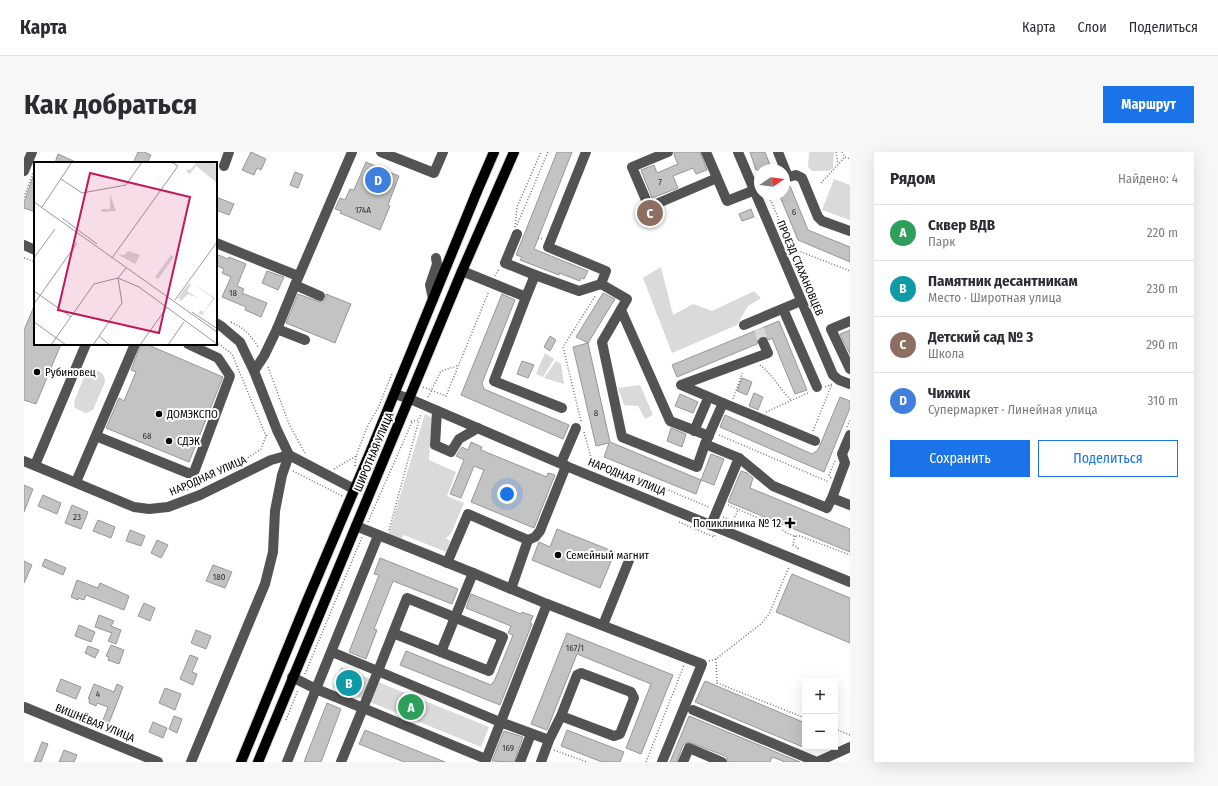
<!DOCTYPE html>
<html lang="ru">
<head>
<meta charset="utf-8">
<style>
  body { margin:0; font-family:"Fira Sans Condensed",sans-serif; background:#f7f7f7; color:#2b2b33 }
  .controls { position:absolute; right:12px; bottom:12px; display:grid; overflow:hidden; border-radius:0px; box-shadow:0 4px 16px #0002 }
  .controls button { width:36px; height:36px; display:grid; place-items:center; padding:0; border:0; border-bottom:1px solid #e1e1e2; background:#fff; color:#2b2b33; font:20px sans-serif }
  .compass { position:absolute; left:730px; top:12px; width:36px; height:36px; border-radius:50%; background:#fff; box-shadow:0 4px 16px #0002; rotate:77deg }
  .you { position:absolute; left:483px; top:342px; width:14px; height:14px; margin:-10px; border:3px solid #fff; border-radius:50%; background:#1a73e8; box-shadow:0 0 0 6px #1a73e833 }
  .badge { display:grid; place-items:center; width:26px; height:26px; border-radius:50%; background:#1a73e8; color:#fff; font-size:13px; font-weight:700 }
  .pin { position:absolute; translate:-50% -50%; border:2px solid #fff; box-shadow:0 1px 4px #0006 }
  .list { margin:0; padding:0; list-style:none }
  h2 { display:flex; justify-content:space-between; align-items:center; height:52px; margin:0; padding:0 16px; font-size:17px }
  h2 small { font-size:13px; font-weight:400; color:#7c7c81 }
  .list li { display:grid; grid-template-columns:26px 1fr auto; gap:12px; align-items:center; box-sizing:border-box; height:56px; padding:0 16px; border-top:1px solid #e1e1e2 }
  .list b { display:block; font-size:15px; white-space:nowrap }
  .list p { margin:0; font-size:13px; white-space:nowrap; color:#7c7c81 }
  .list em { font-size:13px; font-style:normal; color:#7c7c81 }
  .actions { display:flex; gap:8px; padding:12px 16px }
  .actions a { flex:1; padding:9px 0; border:1px solid #1a73e8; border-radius:0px; text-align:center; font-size:14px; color:#1a73e8 }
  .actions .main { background:#1a73e8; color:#fff }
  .map { position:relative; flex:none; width:826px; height:610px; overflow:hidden; border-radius:0px }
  header { display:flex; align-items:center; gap:24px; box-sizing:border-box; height:56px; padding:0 20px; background:#fff; border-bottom:1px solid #e1e1e2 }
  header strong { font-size:19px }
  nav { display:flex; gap:22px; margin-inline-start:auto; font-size:14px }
  .intro { display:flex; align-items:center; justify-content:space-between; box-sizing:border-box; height:96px; padding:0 24px }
  h1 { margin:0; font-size:28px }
  .button { padding:10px 18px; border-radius:0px; background:#1a73e8; color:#fff; font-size:14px; font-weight:700 }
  main { display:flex; gap:24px; padding:0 24px }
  aside { flex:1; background:#fff; border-radius:0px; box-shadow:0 4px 16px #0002 }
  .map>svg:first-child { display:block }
</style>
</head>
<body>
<header>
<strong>Карта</strong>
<nav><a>Карта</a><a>Слои</a><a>Поделиться</a></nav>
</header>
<div class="intro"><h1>Как добраться</h1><a class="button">Маршрут</a></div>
<main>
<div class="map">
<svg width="826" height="610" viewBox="0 0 826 610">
  <rect width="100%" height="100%" fill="#fff"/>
  <g fill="#dadada">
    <path d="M785 0H810L809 16 805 19H788L784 15Z"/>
    <path d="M810 27 826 33V68L798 58Z"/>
    <path d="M637 115 649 163 669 152 688 159 730 139 737 146 724 154 713 173 648 201 619 126Z"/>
    <path d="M521 201 530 207 519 225 512 222Z"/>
    <path d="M532 209 537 212 540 232 520 226Z"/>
    <path d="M67 217C74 218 81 221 81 230L69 258 62 261 51 256 50 250 62 220Z"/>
    <path d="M616 233 629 263 621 267 614 254 600 253 594 236Z"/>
    <path d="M401 262 408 266 405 308 432 320 423 344 440 351 427 382 422 386 426 389 422 400 380 383 376 388 364 383Z"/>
    <path d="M317 515 465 575 457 595 309 535Z"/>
  </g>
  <g fill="#c3c3c3" stroke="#979797">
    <path d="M114 0H120L127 3 123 11H114L110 9Z"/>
    <path d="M227 0 242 7 237 18 233 16 230 23 218 18Z"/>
    <path d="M533 0H548L510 97 564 119 560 127 557 126 556 129 535 121V123L496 108 498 105 492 103Z"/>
    <path d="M650 0H676L683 18 672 22 669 16 649 24 654 36 628 46 617 18 630 13 633 21 654 12 650 3Z"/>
    <path d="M726 0H741L748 18H732Z"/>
    <path d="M34 2 54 11H31Z"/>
    <path d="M342 10 375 24 364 53 366 54 356 78 316 61 317 59 311 57 316 46 321 48 326 37 330 38Z"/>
    <path d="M271 20 279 23 274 36 266 33Z"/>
    <path d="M10 22 11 23V60L0 56V50Z"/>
    <path d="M766 34 784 78 826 95V110L774 88 755 42H760V36Z"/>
    <path d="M192 45 210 52 205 63 192 58Z"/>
    <path d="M727 57 730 65 718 69 715 62Z"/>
    <path d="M192 102 204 107 205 105 222 112 213 134 220 137 218 141 243 151 237 165 221 158 222 155 198 145 207 125 198 121 200 117 192 113Z"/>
    <path d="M243 119 260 125 254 138 238 131Z"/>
    <path d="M579 141 591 147 564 191 552 185Z"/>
    <path d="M274 142 296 150 302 147V142L327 152 311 191 262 171Z"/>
    <path d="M478 142 491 148 458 231 460 237 545 273 539 287 437 243Z"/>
    <path d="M11 152V192H37L12 252 0 248V178Z"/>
    <path d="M755 169 783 238 771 242 748 186 745 188 739 184 734 187 733 192 653 225 648 213Z"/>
    <path d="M826 178V202L816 182Z"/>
    <path d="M526 184 532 188 526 199 520 195Z"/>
    <path d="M564 191 586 290 677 328 672 342 580 305 585 291 572 294 549 195Z"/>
    <path d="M117 192H122L199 225 165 310 82 276 95 246 100 249 112 220 107 218Z"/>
    <path d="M498 209 510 213 504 226 493 222Z"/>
    <path d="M718 226 728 230 723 243 713 239Z"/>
    <path d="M730 241 739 245 734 258 725 254Z"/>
    <path d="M656 242 674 250 669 261 651 254Z"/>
    <path d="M816 245 826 249V256L800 320 696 275 701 263 788 302 794 298Z"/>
    <path d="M647 276 662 282 658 295 643 289Z"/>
    <path d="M447 290 458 295 457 298 523 325 524 321 531 323 510 376 447 350 460 318 450 314 437 346 426 342 440 308 432 304 438 295 444 298Z"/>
    <path d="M687 302 700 307 690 333 677 328Z"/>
    <path d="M717 319 723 321 729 326 726 336 826 377V400L704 350Z"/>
    <path d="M0 333 9 337 0 360Z"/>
    <path d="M19 343 37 351 33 362 14 354Z"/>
    <path d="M48 353 64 360 57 377 41 371Z"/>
    <path d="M74 368 91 375 87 386 69 379Z"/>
    <path d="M533 377 591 400 576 436 508 408 515 390 526 395Z"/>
    <path d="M106 378 121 384 117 394 102 389Z"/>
    <path d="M133 388 144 393 137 406 127 401Z"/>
    <path d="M356 406 434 437 428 452 369 429 350 477 353 478 342 507 325 500 355 423 350 422Z"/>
    <path d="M21 407 42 416 39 423 18 414Z"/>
    <path d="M0 409 8 413 0 431Z"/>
    <path d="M189 413 208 420 201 436 182 429Z"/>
    <path d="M768 422 826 446V491L752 460Z"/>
    <path d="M53 428 74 436 76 431 105 444 100 458 62 443 60 448 54 446V448L47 445Z"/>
    <path d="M447 442 497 462 498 460 509 464 506 471 508 472 476 553 376 513 382 499 467 533 469 530H470L489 483 484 481 487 474 442 456Z"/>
    <path d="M120 451 131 456 126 469 114 464Z"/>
    <path d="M75 463 90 469 87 474 97 478 92 492 84 489 88 481 71 475Z"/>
    <path d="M55 473 71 480 67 490 51 484Z"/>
    <path d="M172 478 187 484 182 497 167 491Z"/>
    <path d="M543 481 649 523 617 602 602 596 627 532 553 502 523 578 507 572Z"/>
    <path d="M87 493 100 498 95 512 84 508 85 505 82 504Z"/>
    <path d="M64 494 75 498 71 506 61 501Z"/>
    <path d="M166 503 174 506 168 520 173 522 169 533 156 527Z"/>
    <path d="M37 527 57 535 52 547 32 539Z"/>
    <path d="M681 529 781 571V589L779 595 671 550Z"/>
    <path d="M70 532 90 540 93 532 99 535 85 571 79 568 84 555 73 551 72 554 65 551 66 547H64Z"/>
    <path d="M141 536 157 542 151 558 135 551Z"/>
    <path d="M303 551 317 557 297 610H280Z"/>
    <path d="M150 564 158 567 153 581 145 577Z"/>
    <path d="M665 564 776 610H761L748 605 746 610H704L703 606 701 604 665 590 659 593 653 610H646Z"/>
    <path d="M129 570 143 576 139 586 125 580Z"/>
    <path d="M341 578 421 610H380L335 592Z"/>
    <path d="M543 578 600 600 596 610H578L537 594Z"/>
    <path d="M480 579 499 585 490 610 468 609Z"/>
    <path d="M18 590 24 592 17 610H10Z"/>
    <path d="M40 598 53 603 50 610H35Z"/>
  </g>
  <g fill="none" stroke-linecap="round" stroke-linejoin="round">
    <path stroke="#d9d9d9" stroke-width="10" stroke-dasharray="10 5" stroke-linecap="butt" d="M735 177 739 190"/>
    <defs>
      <g id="major">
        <path d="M217 610 283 449 348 296 454 37 470 0"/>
        <path d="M234 610 438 119 490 0"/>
      </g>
    </defs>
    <use href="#major" stroke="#dbdbdb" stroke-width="12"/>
    <g stroke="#757575" stroke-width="1.5" stroke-dasharray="1 2" stroke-linecap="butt">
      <path d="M812 0 814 12"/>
      <path d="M818 0 821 5 826 7"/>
      <path d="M797 31 821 5"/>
      <path d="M744 42 767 96 826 119"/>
      <path d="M0 45 9 21"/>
      <path d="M493 73 524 0"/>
      <path d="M491 75 493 55 517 0"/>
      <path d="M514 86 519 87"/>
      <path d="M0 106 11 110"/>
      <path d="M471 124 475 117"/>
      <path d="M207 170C220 176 227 183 234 195"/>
      <path d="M192 190 208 202 242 284"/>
      <path d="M736 213C748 222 756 237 767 248"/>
      <path d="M244 215 265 272 282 303"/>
      <path d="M399 235 422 244 465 139"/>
      <path d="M404 245 417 219 433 214"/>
      <path d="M709 247 719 219"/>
      <path d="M742 260 786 240"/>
      <path d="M387 269 395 268 397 262"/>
      <path d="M557 269 539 195 572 143"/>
      <path d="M823 275 826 268"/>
      <path d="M789 279 808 232 801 235"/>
      <path d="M560 280 567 306 685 355"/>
      <path d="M695 283 805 330"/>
      <path d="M331 314 332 304"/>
      <path d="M310 317 332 304 344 273 354 256 368 222 369 223"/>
      <path d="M269 319 318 344"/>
      <path d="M807 326 805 323 811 309"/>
      <path d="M163 338 222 307 237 297 242 284 245 282"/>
      <path d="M704 353 755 375C761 380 768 385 776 384L826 403"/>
      <path d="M699 365 709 369 714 358"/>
      <path d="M344 370 388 270"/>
      <path d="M655 370 690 385 691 383"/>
      <path d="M365 378 395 268"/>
      <path d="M771 384 769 393 774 396 773 399"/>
      <path d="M692 507 693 531 781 566"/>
      <path d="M685 509 692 507 738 471 745 462 765 415"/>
      <path d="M281 522 338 385"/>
      <path d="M262 568 274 538"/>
      <path d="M811 577 826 583"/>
      <path d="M530 598 563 610"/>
      <path d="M622 610 660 513"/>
    </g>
    <g stroke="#535353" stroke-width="10">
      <path d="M357 0 410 21 419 0"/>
      <path d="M562 0 524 95 582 119 577 132 603 147 578 190 598 285 673 315 681 292"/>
      <path d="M644 0 608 15 625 55 693 26"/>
      <path d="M682 0 703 49 736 36"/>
      <path d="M714 0 809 223 815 228 826 232"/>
      <path d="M754 0 764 25 760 27"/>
      <path d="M200 14 205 0"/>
      <path d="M0 19 8 0"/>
      <path d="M764 25 772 23 778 26 794 65 798 69 826 79"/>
      <path d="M493 82 481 111 511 123"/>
      <path d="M192 91 274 124"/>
      <path d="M0 93 11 98"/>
      <path d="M438 119 502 145 470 229 538 256"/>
      <path d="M271 133 328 0"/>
      <path d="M502 145 511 123 555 139 577 132"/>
      <path d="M409 147 406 133 413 112 412 106"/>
      <path d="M759 157 793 235"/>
      <path d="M597 158 646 269 685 284"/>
      <path d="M826 169 807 177 826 217"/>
      <path d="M192 171 197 174 216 190 230 219 253 278 265 303 330 337"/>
      <path d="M720 173 777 149"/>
      <path d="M253 177 271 133 296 144"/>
      <path d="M230 219 240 204 253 177 281 188"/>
      <path d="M371 242 386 247 542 314 826 430"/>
      <path d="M699 251 657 233 744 201 739 190"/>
      <path d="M413 259 411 293 427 300 435 287 454 276"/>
      <path d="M670 279 682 251"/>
      <path d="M826 283 818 302 821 311 808 346 826 353"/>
      <path d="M72 284 169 323 206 224 194 206 164 192"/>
      <path d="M715 306 749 334 803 356 808 346"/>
      <path d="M0 309 110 355 125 357 144 355 176 343 247 308 265 303"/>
      <path d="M537 311 552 276"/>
      <path d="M11 313 62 192"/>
      <path d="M52 330 111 192"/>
      <path d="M687 373 715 306 681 292 699 251 791 289"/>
      <path d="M332 374 449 421 523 452 678 512 638 610"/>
      <path d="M504 388 511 385 516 379 542 314"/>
      <path d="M423 411 444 362 504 388 487 437"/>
      <path d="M579 473 606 406"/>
      <path d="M369 481 465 519 479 485 383 446C368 483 354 520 339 556L462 607"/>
      <path d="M308 500 476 570 525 588 517 610"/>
      <path d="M417 500 449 421"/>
      <path d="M268 525 292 537 354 384"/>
      <path d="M0 555 134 610"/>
      <path d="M669 558 793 610 826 595"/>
      <path d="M525 588 537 564 590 584 596 582 610 546 607 540 557 521 553 523 537 564"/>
      <path d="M167 610 241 432 249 400 251 359 258 323 265 303"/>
      <path d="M263 610 292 537 339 556 317 610"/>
      <path d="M461 610 523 452"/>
      <path d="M496 610 507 582"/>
      <path d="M659 610 665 596 698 610"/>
    </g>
    <use href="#major" stroke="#000" stroke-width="10"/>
  </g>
  <g fill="#000" stroke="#fff" stroke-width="1.5">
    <circle cx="13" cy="220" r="4"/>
    <circle cx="135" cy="262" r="4"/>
    <circle cx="145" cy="289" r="4"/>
    <path d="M764 365h4v4h4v4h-4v4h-4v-4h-4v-4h4z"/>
    <circle cx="534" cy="403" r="4"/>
  </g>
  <g text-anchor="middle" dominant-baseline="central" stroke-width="4" stroke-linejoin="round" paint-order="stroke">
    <g font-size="9" fill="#313131">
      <text x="636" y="30">7</text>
      <text x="339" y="58">174А</text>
      <text x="770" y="60">6</text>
      <text x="209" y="141">18</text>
      <text x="572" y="261">8</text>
      <text x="123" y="284">68</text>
      <text x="53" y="365">23</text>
      <text x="195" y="425">180</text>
      <text x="551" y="496">167/1</text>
      <text x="74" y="542">4</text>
      <text x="484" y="596">169</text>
    </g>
    <g font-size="11" fill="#000" stroke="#fff">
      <text transform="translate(776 116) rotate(67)">ПРОЕЗД СТАХАНОВЦЕВ</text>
      <text transform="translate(350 300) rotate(-67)">ШИРОТНАЯ УЛИЦА</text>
      <text transform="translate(184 324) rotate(-24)">НАРОДНАЯ УЛИЦА</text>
      <text transform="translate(603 325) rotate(22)">НАРОДНАЯ УЛИЦА</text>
      <text transform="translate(71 571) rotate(22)">ВИШНЁВАЯ УЛИЦА</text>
    </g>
    <g font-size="11" fill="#000" stroke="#fff" text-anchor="start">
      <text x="21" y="220">Рубиновец</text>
      <text x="143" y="262">ДОМЭКСПО</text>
      <text x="153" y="289">СДЭК</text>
      <text x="757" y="371" text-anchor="end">Поликлиника № 12</text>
      <text x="542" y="403">Семейный магнит</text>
    </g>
  </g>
  <g transform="translate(10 10)">
    <rect width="183" height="183" fill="#fff"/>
    <path d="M163 0H180L183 4V21L162 4 156 12 153 10 152 8 157 7ZM76 32 82 49 68 50 67 47H76ZM94 89 106 93 101 102 83 92 90 93ZM137 93 140 95 124 117 121 115ZM155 121 157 123 153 129 164 136 154 132 147 139 144 136ZM159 121 181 136 168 153 165 152 166 148 170 150 179 136Z" fill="#dadada"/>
    <path fill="none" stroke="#999" stroke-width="1" d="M27 17 48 31 92 23 108 0M0 40 183 170M8 45 38 0M28 56 63 82M0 96 21 67M78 96 144 4 137 0M84 116 105 125 183 182M0 129 37 155M141 138 183 80M0 142 43 81M158 150 182 166M0 160 32 183M65 174 76 183M17 183 60 122 84 116 92 106M59 183 88 141 84 116M106 183 133 145M134 183 150 160"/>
    <path fill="#c2185b" fill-opacity="0.15" stroke="#c2185b" stroke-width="2" d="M56 11 156 35 125 171 24 148Z"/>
    <rect width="183" height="183" fill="none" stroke="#000" stroke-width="2"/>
  </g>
</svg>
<div class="controls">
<button>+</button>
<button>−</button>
</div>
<svg class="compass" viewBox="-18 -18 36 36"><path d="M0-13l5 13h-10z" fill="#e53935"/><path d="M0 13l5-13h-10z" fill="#7c7c81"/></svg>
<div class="you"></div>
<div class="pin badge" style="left:387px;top:555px;background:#2e9e5b">A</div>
<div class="pin badge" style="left:325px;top:531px;background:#0f9aa8">B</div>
<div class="pin badge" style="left:626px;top:61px;background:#8d6e63">C</div>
<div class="pin badge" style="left:354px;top:28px;background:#3f7fe0">D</div>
</div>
<aside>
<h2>Рядом<small>Найдено: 4</small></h2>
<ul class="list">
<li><span class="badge" style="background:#2e9e5b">A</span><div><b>Сквер ВДВ</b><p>Парк</p></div><em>220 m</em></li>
<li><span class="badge" style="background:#0f9aa8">B</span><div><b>Памятник десантникам</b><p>Место · Широтная улица</p></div><em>230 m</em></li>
<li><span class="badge" style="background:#8d6e63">C</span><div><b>Детский сад № 3</b><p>Школа</p></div><em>290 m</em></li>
<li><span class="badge" style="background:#3f7fe0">D</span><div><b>Чижик</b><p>Супермаркет · Линейная улица</p></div><em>310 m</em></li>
</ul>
<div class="actions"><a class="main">Сохранить</a><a>Поделиться</a></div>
</aside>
</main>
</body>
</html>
